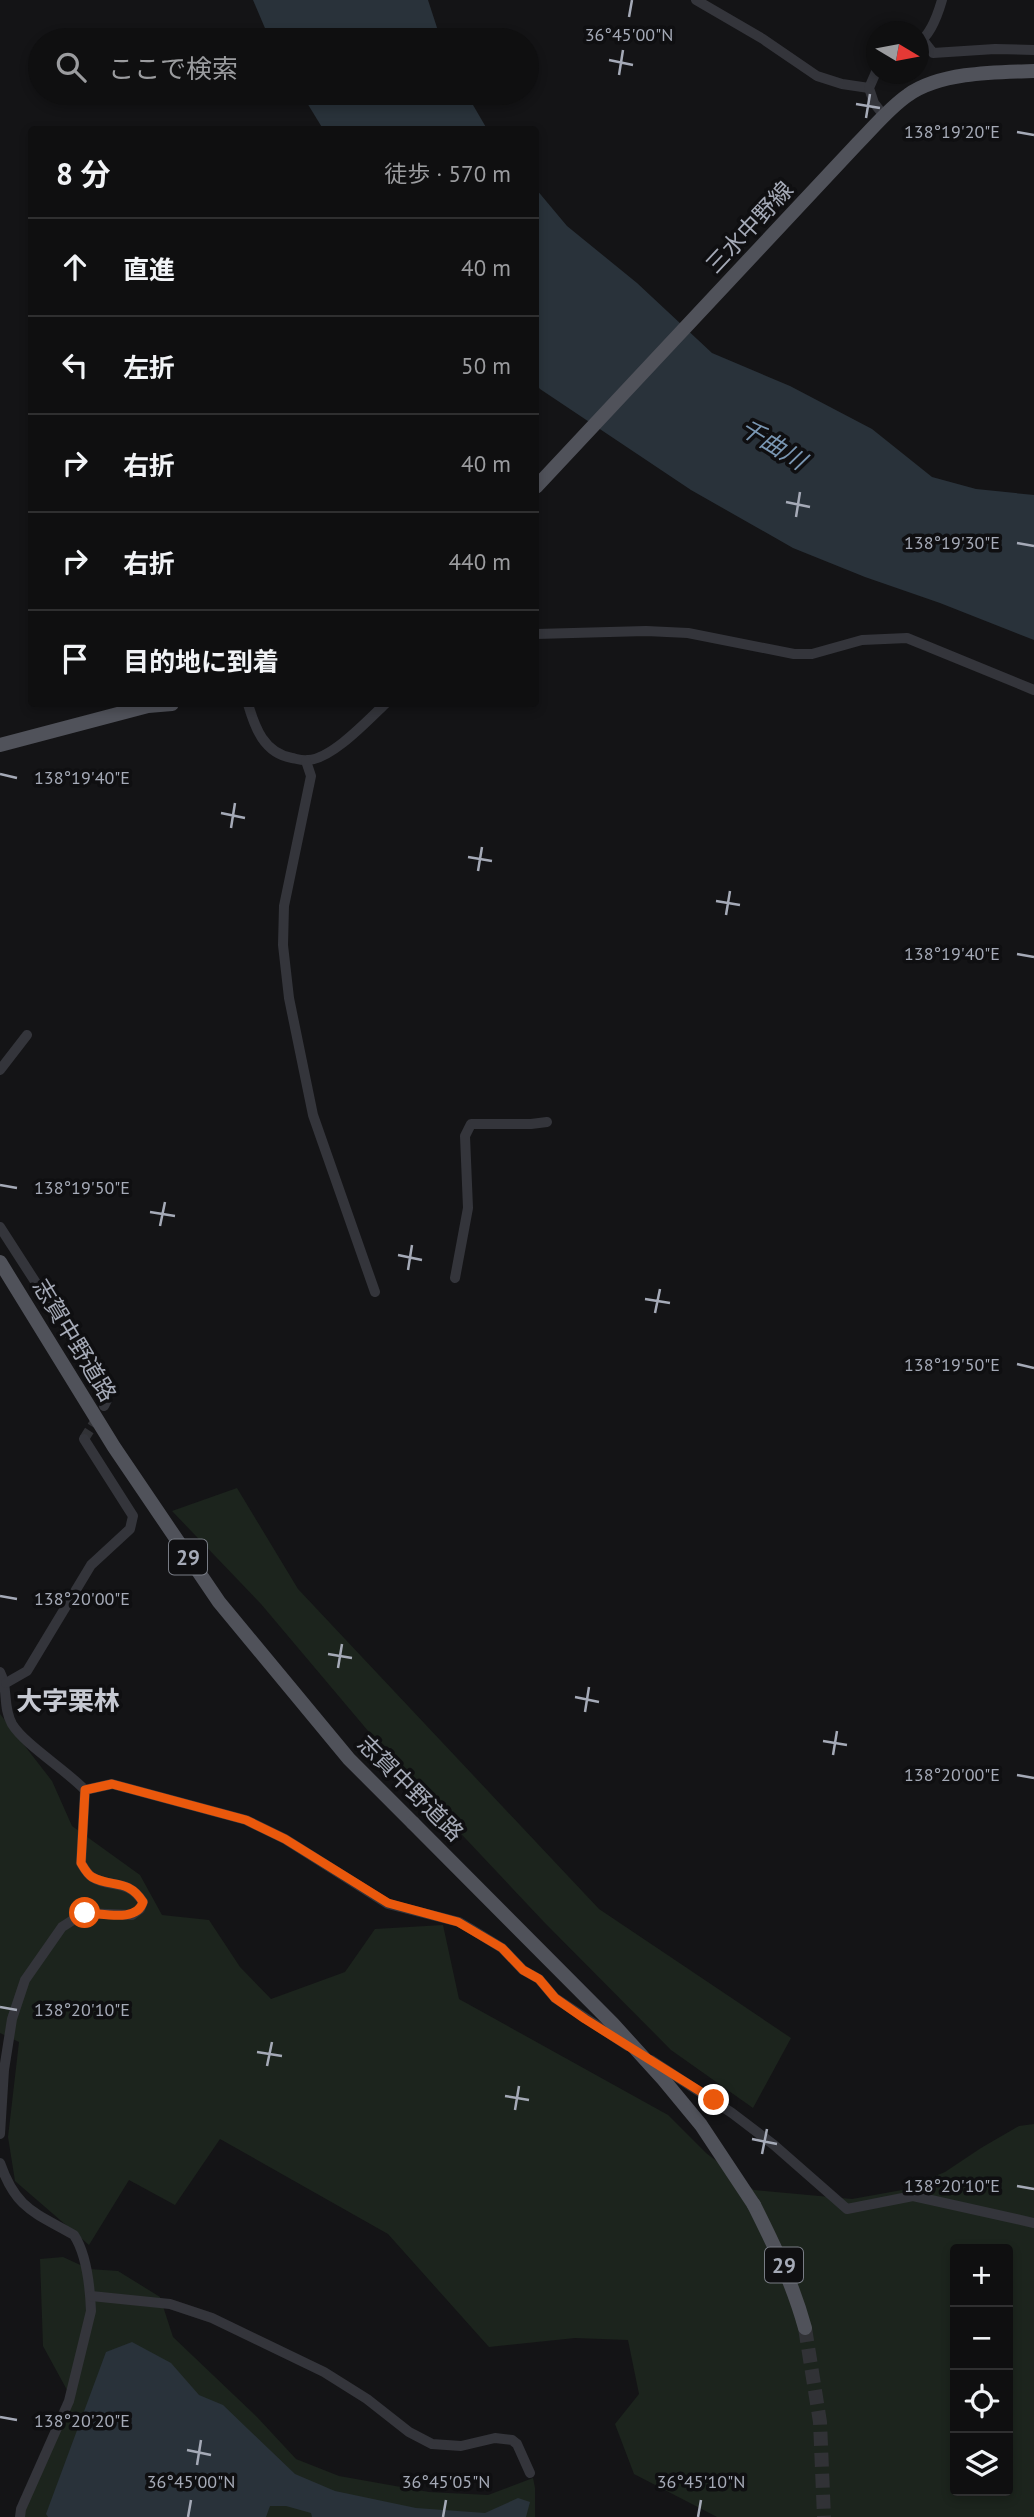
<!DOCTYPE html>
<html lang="ja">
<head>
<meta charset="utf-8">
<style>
  body { margin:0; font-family:"PT Sans","Noto Sans JP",sans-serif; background:#1d1d1e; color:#f1f3f6 }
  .controls { position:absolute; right:21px; bottom:21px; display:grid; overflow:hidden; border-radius:7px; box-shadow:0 4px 10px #0003 }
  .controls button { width:63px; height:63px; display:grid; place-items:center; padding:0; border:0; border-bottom:2px solid #2f2f30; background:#0f0f10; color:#f1f3f6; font:35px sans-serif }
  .compass { position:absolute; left:866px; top:21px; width:63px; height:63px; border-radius:50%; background:#0f0f10; box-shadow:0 4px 10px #0003; rotate:100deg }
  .stop { position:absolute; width:21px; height:21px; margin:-16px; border:5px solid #ea580c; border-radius:50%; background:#fff }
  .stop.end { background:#ea580c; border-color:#fff; box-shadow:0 2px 7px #0008 }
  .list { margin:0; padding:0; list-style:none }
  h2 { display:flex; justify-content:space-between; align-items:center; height:91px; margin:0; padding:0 28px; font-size:30px }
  h2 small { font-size:23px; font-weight:400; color:#9b9c9f }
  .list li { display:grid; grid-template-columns:46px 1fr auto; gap:21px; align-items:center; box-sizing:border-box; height:98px; padding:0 28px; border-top:2px solid #2f2f30 }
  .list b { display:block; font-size:26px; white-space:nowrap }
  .list em { font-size:23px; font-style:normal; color:#9b9c9f }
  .icon { flex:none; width:38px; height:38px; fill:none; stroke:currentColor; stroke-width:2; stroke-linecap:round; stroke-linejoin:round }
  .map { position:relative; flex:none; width:1034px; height:2517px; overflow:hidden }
  .search { position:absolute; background:#0f0f10; box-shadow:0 4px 10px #0003; left:28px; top:28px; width:511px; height:77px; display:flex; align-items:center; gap:18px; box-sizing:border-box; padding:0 24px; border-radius:38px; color:#9b9c9f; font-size:26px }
  .panel { position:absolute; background:#0f0f10; box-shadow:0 4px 10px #0003; left:28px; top:126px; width:511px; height:581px; border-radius:7px }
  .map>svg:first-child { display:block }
</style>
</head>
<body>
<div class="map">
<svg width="1034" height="2517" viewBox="0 0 1034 2517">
  <rect width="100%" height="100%" fill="#141416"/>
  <g fill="#1c241d" fill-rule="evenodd">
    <path d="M237 1488 298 1589 599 1909 791 2038 753 2108 671 2050 544 1922 401 1770 261 1604 172 1511Z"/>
    <path d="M0 1714 52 1781 72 1826 140 1875 162 1915 209 1920 240 1967 271 1999 345 1972 375 1929 443 1925 459 1999 668 2115 706 2153 754 2190 852 2199 902 2190 945 2172 981 2148 1019 2126 1034 2124V2517H717L634 2474 615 2424 639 2394 628 2340 575 2338 489 2347 388 2234 220 2139 175 2205 129 2180 89 2245 15 2181 8 2137 19 2042 0 2033ZM955 2249H1008V2491H955Z"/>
    <path d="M63 2257 89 2269 118 2271 160 2297 173 2337 257 2417 296 2459 339 2476 429 2492 488 2495 533 2478 535 2488V2517H24V2510L73 2401 43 2346 40 2259Z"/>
  </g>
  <g fill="#29323a">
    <path d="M253 0H428L441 40H270Z"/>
    <path d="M301 93H466L487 129H323Z"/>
    <path d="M536 189 567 226 637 283 712 353 790 386 872 429 932 477 976 489 1034 495V640L940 603 865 577 793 548 691 490 540 389 536 384Z"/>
    <path d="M132 2342 171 2363 199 2395 223 2405 295 2474 335 2491 416 2508 485 2513 518 2498 530 2502 526 2517H312L311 2513 286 2506H270L266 2517H48L46 2514 106 2352Z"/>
  </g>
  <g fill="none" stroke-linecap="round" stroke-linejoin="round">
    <path stroke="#313236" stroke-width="10" stroke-dasharray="10 5" stroke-linecap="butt" d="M84 1439 99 1415"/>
    <path stroke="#313236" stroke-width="14" stroke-dasharray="14 7" stroke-linecap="butt" d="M805 2328 820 2422 824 2517"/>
    <g stroke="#34353b" stroke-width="10">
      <path d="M696 0 763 39 817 76 842 84 869 88"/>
      <path d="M923 40 933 53 995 49 1034 50"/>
      <path d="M918 43C931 35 938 14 942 0"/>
      <path d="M876 72 869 88 874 103 885 117"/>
      <path d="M536 634 646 631 688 633 794 654H812L862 640 907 638 1034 690"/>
      <path d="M248 704C255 728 264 753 292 758 297 759 303 761 308 760 332 759 368 720 385 704"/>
      <path d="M306 761 311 776 284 906 283 945 289 998 313 1115 375 1292"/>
      <path d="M0 1070 27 1035"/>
      <path d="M0 1227 96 1376 107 1400 104 1406"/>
      <path d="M455 1278 468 1208 465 1136 471 1124H531L547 1122"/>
      <path d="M0 1672C9 1689 2 1706 12 1724 24 1744 66 1770 85 1790L81 1863C84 1868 87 1874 92 1877 111 1889 128 1878 143 1902L140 1909 132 1915 84 1913 62 1927 25 1980 12 2019 4 2070 0 2134"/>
      <path d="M6 1683 27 1671 91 1565 130 1529 133 1516 84 1439"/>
      <path d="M85 1790 112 1784 246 1820 285 1839 388 1904 459 1922 471 1929 502 1948 523 1970 539 1979 555 1998 628 2046"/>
      <path d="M651 2060 732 2113 774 2145 847 2209 913 2196 1034 2223"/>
      <path d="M0 2163C16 2209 34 2212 74 2235 87 2255 90 2286 91 2311L69 2401 21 2509 20 2517"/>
      <path d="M91 2296 170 2304 212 2318 324 2372 367 2399 409 2432 432 2444 461 2446 495 2438 512 2440 517 2444 530 2473"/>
    </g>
    <g stroke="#50525a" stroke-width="14">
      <path d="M536 487 857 144C873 128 889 108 908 95 940 72 996 72 1034 71"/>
      <path d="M0 745 148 706 172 704"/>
      <path d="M0 1262 114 1447 219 1602 349 1759 413 1823"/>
      <path d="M754 2205C774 2245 793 2284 805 2328"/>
    </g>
    <path stroke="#50525a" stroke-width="14" d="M413 1823 613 2024 663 2079 701 2125 754 2205"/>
  </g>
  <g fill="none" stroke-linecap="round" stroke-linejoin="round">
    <path stroke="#ea580c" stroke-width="9" d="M85 1913C102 1913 137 1923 143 1902 128 1878 111 1888 92 1877 87 1874 84 1868 81 1863L85 1790 112 1784 246 1820 285 1839 388 1903 458 1922 502 1948 523 1970 539 1979 555 1998 585 2019 714 2100"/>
  </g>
  <path fill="none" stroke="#a5aab7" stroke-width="2.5" d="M629 17 632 0M609 60 633 65M619 75 623 50M856 104 880 108M866 118 870 94M1017 132 1034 135M786 502 810 507M796 517 800 492M1017 543 1034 546M0 774 17 778M221 813 245 818M231 828 235 803M468 857 492 861M478 871 482 847M716 901 740 905M726 915 730 891M1017 954 1034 957M0 1185 17 1188M150 1212 175 1216M160 1226 165 1202M398 1255 422 1260M408 1270 412 1245M645 1299 670 1303M655 1313 660 1289M1017 1364 1034 1368M0 1596 17 1599M328 1654 352 1658M338 1668 342 1644M575 1697 599 1702M585 1712 589 1687M823 1741 847 1745M833 1755 837 1731M1017 1775 1034 1778M0 2007 17 2010M257 2052 282 2056M267 2066 272 2042M505 2096 529 2100M515 2110 519 2086M752 2139 777 2144M762 2154 767 2129M1017 2186 1034 2189M0 2417 17 2420M187 2450 211 2455M197 2465 201 2440M188 2517 191 2500M443 2517 446 2500M698 2517 701 2500"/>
  <g text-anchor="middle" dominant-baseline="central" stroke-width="7" stroke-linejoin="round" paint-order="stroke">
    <g fill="#0f0f11" stroke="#787c85" stroke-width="2">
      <rect x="169" y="1539.5" width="38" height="35" rx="5"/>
      <rect x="765" y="2247.5" width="38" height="35" rx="5"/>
    </g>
    <g font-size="21" font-weight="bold" fill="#a5aab7">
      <text x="188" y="1557">29</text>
      <text x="784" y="2265">29</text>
    </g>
    <g font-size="23" fill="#a5aab7" stroke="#0f0f11">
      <text transform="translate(749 227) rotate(-47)">三水中野線</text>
      <text transform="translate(75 1340) rotate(59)">志賀中野道路</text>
      <text transform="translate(411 1788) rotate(45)">志賀中野道路</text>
    </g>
    <g font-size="24" font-style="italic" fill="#7a97b3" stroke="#0f0f11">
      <text transform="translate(773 444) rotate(32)">千曲川</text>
    </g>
    <g font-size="26" font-weight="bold" fill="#c6c9d2" stroke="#0f0f11">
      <text x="68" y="1700">大字栗林</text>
    </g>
  </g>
  <g font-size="18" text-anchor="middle" fill="#a5aab7" stroke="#0f0f11" stroke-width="7" stroke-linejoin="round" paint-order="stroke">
    <text x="629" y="41">36°45'00"N</text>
    <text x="952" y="138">138°19'20"E</text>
    <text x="952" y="549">138°19'30"E</text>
    <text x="82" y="784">138°19'40"E</text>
    <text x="952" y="960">138°19'40"E</text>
    <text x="82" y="1194">138°19'50"E</text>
    <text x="952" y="1371">138°19'50"E</text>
    <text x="82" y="1605">138°20'00"E</text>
    <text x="952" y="1781">138°20'00"E</text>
    <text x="82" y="2016">138°20'10"E</text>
    <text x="952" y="2192">138°20'10"E</text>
    <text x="82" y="2427">138°20'20"E</text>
    <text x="191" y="2488">36°45'00"N</text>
    <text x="446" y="2488">36°45'05"N</text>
    <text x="701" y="2488">36°45'10"N</text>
  </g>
</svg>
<div class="controls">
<button>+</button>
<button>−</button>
<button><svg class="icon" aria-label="locate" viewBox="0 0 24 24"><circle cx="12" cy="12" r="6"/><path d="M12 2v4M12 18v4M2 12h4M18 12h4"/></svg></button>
<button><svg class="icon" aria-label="layers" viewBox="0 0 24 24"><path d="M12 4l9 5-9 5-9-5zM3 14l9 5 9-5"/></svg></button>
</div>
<svg class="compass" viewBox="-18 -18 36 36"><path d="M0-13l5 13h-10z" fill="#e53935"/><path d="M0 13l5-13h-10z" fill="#9b9c9f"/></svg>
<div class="stop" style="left:85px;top:1913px"></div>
<div class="stop end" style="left:714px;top:2100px"></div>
<div class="search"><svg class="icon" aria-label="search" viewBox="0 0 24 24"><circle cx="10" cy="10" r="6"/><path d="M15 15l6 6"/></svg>ここで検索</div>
<section class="panel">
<h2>8 分<small>徒歩 · 570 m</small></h2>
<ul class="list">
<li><svg class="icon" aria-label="ahead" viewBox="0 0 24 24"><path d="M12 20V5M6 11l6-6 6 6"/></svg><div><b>直進</b></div><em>40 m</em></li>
<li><svg class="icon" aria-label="left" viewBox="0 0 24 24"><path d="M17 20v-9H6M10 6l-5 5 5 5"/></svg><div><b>左折</b></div><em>50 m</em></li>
<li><svg class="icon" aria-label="right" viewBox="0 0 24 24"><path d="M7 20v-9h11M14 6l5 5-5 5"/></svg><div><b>右折</b></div><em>40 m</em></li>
<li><svg class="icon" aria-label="right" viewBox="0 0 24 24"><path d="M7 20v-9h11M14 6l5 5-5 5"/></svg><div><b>右折</b></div><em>440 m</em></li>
<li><svg class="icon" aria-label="arrive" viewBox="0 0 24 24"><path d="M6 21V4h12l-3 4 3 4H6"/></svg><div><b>目的地に到着</b></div></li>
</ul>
</section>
</div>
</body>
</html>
